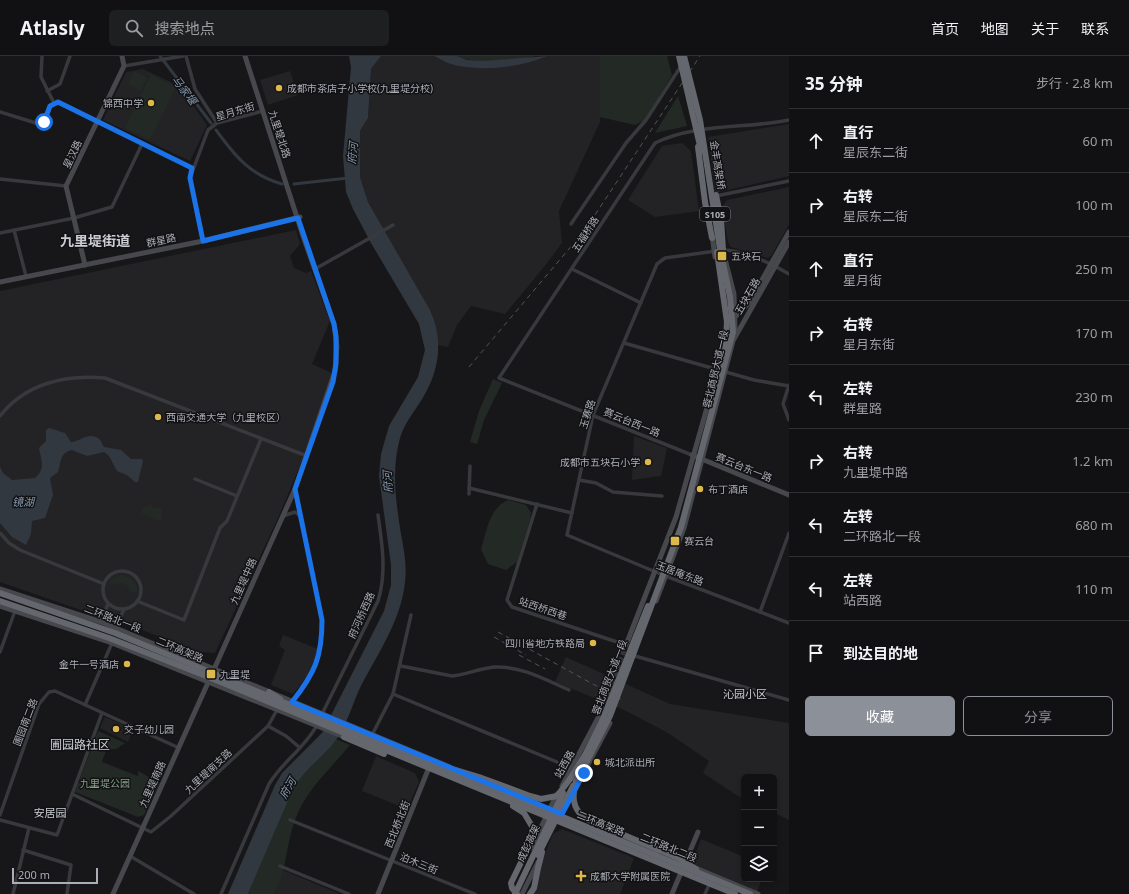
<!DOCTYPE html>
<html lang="zh">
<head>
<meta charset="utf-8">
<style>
  body { margin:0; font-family:"Noto Sans","Noto Sans SC",sans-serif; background:#1e1f21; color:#f1f3f6 }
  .controls { position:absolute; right:12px; bottom:12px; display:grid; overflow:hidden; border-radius:6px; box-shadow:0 2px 6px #0003 }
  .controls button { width:36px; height:36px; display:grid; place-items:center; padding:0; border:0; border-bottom:1px solid #303133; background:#111113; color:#f1f3f6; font:20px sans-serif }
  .scale { position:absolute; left:12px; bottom:10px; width:86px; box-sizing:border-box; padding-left:4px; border:2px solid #abadb7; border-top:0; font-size:11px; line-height:14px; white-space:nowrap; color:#abadb7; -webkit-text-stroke:3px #121214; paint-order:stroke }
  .stop { position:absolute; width:12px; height:12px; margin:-9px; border:3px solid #1a73e8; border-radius:50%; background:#fff }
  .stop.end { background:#1a73e8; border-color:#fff; box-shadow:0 1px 4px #0008 }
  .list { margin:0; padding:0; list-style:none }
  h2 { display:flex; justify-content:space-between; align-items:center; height:52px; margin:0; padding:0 16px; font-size:17px }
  h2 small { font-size:13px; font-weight:400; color:#9c9da0 }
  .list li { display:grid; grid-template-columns:26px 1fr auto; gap:12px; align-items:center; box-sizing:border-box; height:64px; padding:0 16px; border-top:1px solid #303133 }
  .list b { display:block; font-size:15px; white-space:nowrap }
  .list p { margin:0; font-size:13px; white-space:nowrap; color:#9c9da0 }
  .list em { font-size:13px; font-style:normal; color:#9c9da0 }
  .actions { display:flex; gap:8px; padding:12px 16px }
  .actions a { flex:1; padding:9px 0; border:1px solid #8c9099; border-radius:6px; text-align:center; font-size:14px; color:#8c9099 }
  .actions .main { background:#8c9099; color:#fff }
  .icon { flex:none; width:22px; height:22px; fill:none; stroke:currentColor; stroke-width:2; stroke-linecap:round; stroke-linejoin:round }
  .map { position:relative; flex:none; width:789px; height:838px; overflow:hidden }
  header { display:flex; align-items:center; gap:24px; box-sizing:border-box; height:56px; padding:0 20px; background:#111113; border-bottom:1px solid #303133 }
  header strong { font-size:19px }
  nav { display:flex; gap:22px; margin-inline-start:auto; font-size:14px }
  .search { width:280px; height:36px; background:#1e1f21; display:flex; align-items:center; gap:10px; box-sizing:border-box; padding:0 14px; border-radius:6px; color:#9c9da0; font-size:15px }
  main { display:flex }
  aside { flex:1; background:#111113 }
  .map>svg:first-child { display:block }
</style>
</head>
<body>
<header>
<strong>Atlasly</strong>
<div class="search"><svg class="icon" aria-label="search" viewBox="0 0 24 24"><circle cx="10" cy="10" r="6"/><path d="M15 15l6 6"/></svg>搜索地点</div>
<nav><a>首页</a><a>地图</a><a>关于</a><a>联系</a></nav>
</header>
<main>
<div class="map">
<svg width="789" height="838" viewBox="0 0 789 838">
  <rect width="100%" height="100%" fill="#171719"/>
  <g fill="#232325">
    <path d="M381 0H434L449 7 477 11 525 7 547 0H598L600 4V66L559 155 562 187 544 211 505 258 471 250 457 269 448 291 438 289 435 267 432 258 368 146 360 121V75L368 62 371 13Z"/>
    <path d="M143 13 179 30 207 69 190 105 103 64 126 16Z"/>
    <path d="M290 15 298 39 268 49 260 24Z"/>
    <path d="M789 68V120L715 137 708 81Z"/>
    <path d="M682 87 691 95 699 155 655 161 628 144 662 90Z"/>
    <path d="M789 131V169L771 200 767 202 731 191 728 186 722 151 727 144Z"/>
    <path d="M296 174 300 188 290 200 294 212 306 217 311 215 330 265 312 308 332 317 302 405 278 462 215 597 198 596 119 565 104 559 98 560 0 526V235Z"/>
    <path d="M634 380 667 392 661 420 632 424Z"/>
    <path d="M283 579 318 593 313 613 293 638 271 629 285 594 279 590Z"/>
    <path d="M566 601 670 648 789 667V764L774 757V721H744V744L703 717 709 705 668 677 626 655 555 626Z"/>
    <path d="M105 661 133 673 128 686 100 672Z"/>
    <path d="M376 700 415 717 419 726 407 753 362 735Z"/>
    <path d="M562 773 634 802 620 838H528L553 778Z"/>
    <path d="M701 783 744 801V823H762L757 836 691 809Z"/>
    <path d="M283 814 340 838H274Z"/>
  </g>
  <g fill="#232a25">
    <path d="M457 0H537C512 5 480 10 457 0Z"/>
    <path d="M598 0H667L672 19 645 64 635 69 600 61V4Z"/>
    <path d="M134 15 147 22 141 35 128 28Z"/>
    <path d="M151 19 176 31 150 84 125 72Z"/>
    <path d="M678 40 687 70 655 77Z"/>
    <path d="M493 323 502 327 484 364 477 388 470 386 479 355Z"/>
    <path d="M508 444 526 449 531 457 530 464 517 506 506 514 488 508 481 493C487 475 489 452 508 444Z"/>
    <path d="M150 448 154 452H160L162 455 161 465 141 457 144 452Z"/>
    <path d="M122 519C132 521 139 528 137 538L130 535 126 528 120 527 116 529 109 527 113 522Z"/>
    <path d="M98 675 125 687 116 693 106 694 102 706 138 720V715L160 727 144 759 138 761 75 736Z"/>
    <path d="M336 683 350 689C331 712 305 735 295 764 286 788 287 815 274 838H248L294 731 301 720Z"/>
  </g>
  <g fill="#323840">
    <path d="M349 0H381L371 13 368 62 360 75V121L368 146 430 254C443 281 440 312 425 338 417 353 405 365 400 382 391 414 396 447 401 478 404 494 407 510 405 526 401 566 376 600 359 634 352 650 346 670 336 684 323 701 305 713 294 731L248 838H228L275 729 282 717 322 677 384 555 391 529V509L379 420 381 398 389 370 418 321 425 294 419 268 371 187 353 153 346 136 343 100 351 11Z"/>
    <path d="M434 0H457L467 4 483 5 547 0C522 11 487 15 460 10 450 9 442 4 434 0Z"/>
    <path d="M49 372 65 377 71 386C80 386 89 375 99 383 102 385 102 389 104 391L121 394 131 403H142L143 405 138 426H135L127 419 117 415 109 400 104 396 87 400 72 394C60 396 61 406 58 416L50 422 53 439 45 462 32 465 31 478 26 489 12 481 0 467V411L3 417 12 424 35 422C46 413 41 403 39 392L46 385V374Z"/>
  </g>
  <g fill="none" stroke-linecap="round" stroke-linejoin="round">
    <g stroke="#323840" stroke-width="3">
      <path d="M160 0 211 67"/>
      <path d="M216 74C235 100 250 119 282 128"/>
      <path d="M294 128 348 122"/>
    </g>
    <path stroke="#353539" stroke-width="5" stroke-dasharray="5 2.5" stroke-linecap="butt" d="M598 662 626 589"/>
    <g stroke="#38393d" stroke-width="3.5">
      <path d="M42 0 41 21 54 47"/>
      <path d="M186 0 195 33 217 67"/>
      <path d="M124 10 183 0"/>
      <path d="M47 35 60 28 70 0"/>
      <path d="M0 56 39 68 44 66 50 50 58 47 192 112"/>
      <path d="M0 123 66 130"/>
      <path d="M716 140 789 125"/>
      <path d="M571 168 626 87 646 64 681 10"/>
      <path d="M14 174 26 220"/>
      <path d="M0 177 74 162 112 151 142 88"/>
      <path d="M203 185 190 122 208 74 217 67 263 55"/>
      <path d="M722 194C744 194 770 207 789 218"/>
      <path d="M716 195 665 202 657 208 593 359 567 479 663 519 789 567"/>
      <path d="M315 213 393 169"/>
      <path d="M572 213 641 247"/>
      <path d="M624 287 754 324 789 330"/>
      <path d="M789 329 783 348 789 364"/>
      <path d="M0 360C25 328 65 318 105 322L307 400"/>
      <path d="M692 399 499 322 655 87C696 67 745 73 789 64"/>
      <path d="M195 423 237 440"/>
      <path d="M579 424 596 427 613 436 662 440"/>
      <path d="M469 432 572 457"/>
      <path d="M469 438 470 410"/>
      <path d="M537 448 507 544 512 551 626 589"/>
      <path d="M283 460 295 456 300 460"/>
      <path d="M0 477 9 487 20 494 104 528"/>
      <circle cx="122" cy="534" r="19"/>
      <path d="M137 545 184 564 220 472 227 465 261 383"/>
      <path d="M760 556 789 477"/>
      <path d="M101 566 108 548"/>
      <path d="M116 572 124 553"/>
      <path d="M0 596 15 555"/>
      <path d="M635 600 789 644"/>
      <path d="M401 610 452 620C466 619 480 612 495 611 521 610 546 624 569 634"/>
      <path d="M393 638 557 706"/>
      <path d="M293 646C315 617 322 601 322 564L295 434"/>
      <path d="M85 649 112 587"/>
      <path d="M322 658 378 545C387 516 382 488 378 459"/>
      <path d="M268 670 286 680 299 691"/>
      <path d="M372 679 393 638 411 559"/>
      <path d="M72 738 151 776 171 760 268 670 277 654"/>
      <path d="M0 759 39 648 49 636 55 635 179 692"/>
      <path d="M0 764 57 779 102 657"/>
      <path d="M290 764 475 838"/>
      <path d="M23 794 71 809 67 838"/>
      <path d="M130 800 194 838"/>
      <path d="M280 810 349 838"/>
      <path d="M13 838 29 772"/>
      <path d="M221 838 269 728C282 706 305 692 317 669"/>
      <path d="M705 838 709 829"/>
    </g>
    <g stroke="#47484d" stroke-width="5">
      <path d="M712 179 715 201"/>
      <path d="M723 195 734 238 735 273"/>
      <path d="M85 209 66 130 124 10 122 0"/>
      <path d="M0 226 203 185 300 161"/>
      <path d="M734 262 749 247 789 176"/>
      <path d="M734 283 789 186"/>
      <path d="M692 399 789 439"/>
      <path d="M0 533 101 566 450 711"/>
      <path d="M656 545 684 472 734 281"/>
      <path d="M0 550 112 587 347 682"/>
      <path d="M626 589 676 461 718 313 723 286"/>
      <path d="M562 730 598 662"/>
      <path d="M575 733 610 667"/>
      <path d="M615 779 657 796"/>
      <path d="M531 792 557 738"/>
      <path d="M693 811 758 838"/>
      <path d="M113 838 295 433 335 315 337 290 334 268 303 180 245 0"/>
      <path d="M378 838 430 709"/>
      <path d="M522 838 538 806"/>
      <path d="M672 838 698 776"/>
    </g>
    <g stroke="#65676e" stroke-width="6">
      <path d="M705 146 712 182"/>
      <path d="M721 163 723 194"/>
      <path d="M269 636 280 643"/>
      <path d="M344 681 384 698"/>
      <path d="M570 723 585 699"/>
      <path d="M576 725 588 703"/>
      <path d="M530 838 534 832 538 812"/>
    </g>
    <g stroke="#525358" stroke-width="1" stroke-dasharray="5 4" stroke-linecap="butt">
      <path d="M469 311 585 174 700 0"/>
      <path d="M498 576 622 644"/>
      <path d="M494 581 526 599"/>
      <path d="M519 599 545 613"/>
    </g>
    <g stroke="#65676e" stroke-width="6">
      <path d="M679 0 701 94"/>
      <path d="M698 91 705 146"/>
      <path d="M716 139 721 163"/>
      <path d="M717 196 727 266 725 298"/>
      <path d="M0 537 115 577 750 838"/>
      <path d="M0 545 109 582 206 620 735 838"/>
      <path d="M585 699 602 665 648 550"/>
      <path d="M588 703 610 660 681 471 733 276 730 241 720 193 700 64 684 0"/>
      <path d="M446 711 479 721 530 740 541 743 557 740 570 723"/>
      <path d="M576 725C572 740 572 751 584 762L678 802 696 813"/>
      <path d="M513 750 524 757 533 772 530 788 511 827 512 832 517 838"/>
      <path d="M538 799 573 730"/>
      <path d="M538 812 542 796"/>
      <path d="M515 838 563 737"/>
    </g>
  </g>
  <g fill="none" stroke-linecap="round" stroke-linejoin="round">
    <path stroke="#1a73e8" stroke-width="5" d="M44 66 50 50 58 46 192 112 190 122 203 185 298 162 334 268 336 280V308L333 326 295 433 322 564C322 601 315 617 292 646L562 758 584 717"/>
  </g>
  <g fill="#ddb84a" stroke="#121214" stroke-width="1.5">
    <circle cx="279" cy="32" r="4"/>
    <circle cx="151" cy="47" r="4"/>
    <rect x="717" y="195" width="10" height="10" rx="2"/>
    <circle cx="158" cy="361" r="4"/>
    <circle cx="648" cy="406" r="4"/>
    <circle cx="700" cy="433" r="4"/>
    <rect x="670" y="480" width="10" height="10" rx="2"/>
    <circle cx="593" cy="587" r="4"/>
    <circle cx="127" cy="608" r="4"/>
    <rect x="206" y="613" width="10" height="10" rx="2"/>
    <circle cx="116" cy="673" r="4"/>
    <circle cx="597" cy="706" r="4"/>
    <path d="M579 814h4v4h4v4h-4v4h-4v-4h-4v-4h4z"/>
  </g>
  <g text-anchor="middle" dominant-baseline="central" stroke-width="3" stroke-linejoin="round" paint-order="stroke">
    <rect fill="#121214" stroke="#7d7e86" stroke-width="1" x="700" y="151" width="30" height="14" rx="3"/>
    <g font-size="9" font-weight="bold" fill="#abadb7">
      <text x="715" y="158">S105</text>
    </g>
    <g font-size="10" fill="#abadb7" stroke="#121214" text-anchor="start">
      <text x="287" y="32">成都市茶店子小学校(九里堤分校)</text>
      <text x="143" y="47" text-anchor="end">锦西中学</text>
      <text x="731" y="200">五块石</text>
      <text x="166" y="361">西南交通大学（九里校区）</text>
      <text x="640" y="406" text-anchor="end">成都市五块石小学</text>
      <text x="708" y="433">布丁酒店</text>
      <text x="684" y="485">赛云台</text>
      <text x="585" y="587" text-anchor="end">四川省地方铁路局</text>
      <text x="119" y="608" text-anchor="end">金牛一号酒店</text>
      <text x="220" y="618">九里堤</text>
      <text x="124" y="673">交子幼儿园</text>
      <text x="605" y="706">城北派出所</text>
      <text x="590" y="820">成都大学附属医院</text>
    </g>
    <g font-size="10" fill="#abadb7" stroke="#121214">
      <text transform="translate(235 55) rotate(-17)">星月东街</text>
      <text transform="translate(280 78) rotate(72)">九里堤北路</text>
      <text transform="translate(72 98) rotate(-65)">星汉路</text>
      <text transform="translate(718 109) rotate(81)">金丰高架桥</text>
      <text transform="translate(585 178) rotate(-57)">五福桥路</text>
      <text transform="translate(161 184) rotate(-12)">群星路</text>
      <text transform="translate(747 240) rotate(-60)">五块石路</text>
      <text transform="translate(715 313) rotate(-77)">蓉北商贸大道一段</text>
      <text transform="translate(587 358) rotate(-72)">玉赛路</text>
      <text transform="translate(632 366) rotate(22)">赛云台西一路</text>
      <text transform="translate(744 411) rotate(22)">赛云台东一路</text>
      <text transform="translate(680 517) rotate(21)">玉居庵东路</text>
      <text transform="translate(243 525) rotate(-66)">九里堤中路</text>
      <text transform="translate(543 552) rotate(19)">站西桥西巷</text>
      <text transform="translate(361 559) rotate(-66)">府河桥西路</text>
      <text transform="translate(113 562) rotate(21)">二环路北一段</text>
      <text transform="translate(180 593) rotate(23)">二环高架路</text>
      <text transform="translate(609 621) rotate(-69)">蓉北商贸大道一段</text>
      <text transform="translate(25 666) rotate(-69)">圃园南二路</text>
      <text transform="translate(564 708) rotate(-61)">站西路</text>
      <text transform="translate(208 715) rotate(-43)">九里堤南支路</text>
      <text transform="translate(152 728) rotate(-66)">九里堤南路</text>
      <text transform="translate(601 767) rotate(22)">二环高架路</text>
      <text transform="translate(397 768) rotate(-68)">西北桥北街</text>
      <text transform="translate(528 787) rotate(-65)">成彭高架</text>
      <text transform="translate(669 791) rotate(22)">二环路北二段</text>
      <text transform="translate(419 807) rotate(22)">泊木三街</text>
    </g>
    <g font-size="10" fill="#84a088" stroke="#121214">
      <text x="105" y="727">九里堤公园</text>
    </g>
    <g font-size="11" font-style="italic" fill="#8698ae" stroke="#121214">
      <text transform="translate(185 34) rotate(53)">马家堰</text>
      <text transform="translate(352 97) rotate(-84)">府河</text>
      <text transform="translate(387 426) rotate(-92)">府河</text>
      <text x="23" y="445">镜湖</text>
      <text transform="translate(287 732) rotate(-60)">府河</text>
    </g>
    <g font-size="11" fill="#cbcdd3" stroke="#121214">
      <text x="745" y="637">沁园小区</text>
      <text x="50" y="756">安居园</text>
    </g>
    <g font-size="12" fill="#cbcdd3" stroke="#121214">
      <text x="80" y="688">圃园路社区</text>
    </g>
    <g font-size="14" font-weight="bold" fill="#cbcdd3" stroke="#121214">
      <text x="95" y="184">九里堤街道</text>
    </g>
  </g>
</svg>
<div class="controls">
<button>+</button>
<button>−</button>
<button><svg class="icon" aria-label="layers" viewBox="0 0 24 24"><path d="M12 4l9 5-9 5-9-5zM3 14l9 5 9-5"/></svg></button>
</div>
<div class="scale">200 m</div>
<div class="stop" style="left:44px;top:66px"></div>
<div class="stop end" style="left:584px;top:717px"></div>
</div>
<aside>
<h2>35 分钟<small>步行 · 2.8 km</small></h2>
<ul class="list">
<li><svg class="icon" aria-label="ahead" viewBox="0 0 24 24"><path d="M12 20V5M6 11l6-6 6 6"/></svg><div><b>直行</b><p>星辰东二街</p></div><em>60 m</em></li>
<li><svg class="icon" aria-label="right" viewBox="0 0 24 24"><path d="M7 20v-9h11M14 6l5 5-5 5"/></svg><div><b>右转</b><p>星辰东二街</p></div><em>100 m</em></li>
<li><svg class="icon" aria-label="ahead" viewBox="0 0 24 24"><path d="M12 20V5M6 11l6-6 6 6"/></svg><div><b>直行</b><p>星月街</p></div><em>250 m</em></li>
<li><svg class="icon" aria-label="right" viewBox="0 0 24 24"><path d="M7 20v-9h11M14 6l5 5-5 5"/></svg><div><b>右转</b><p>星月东街</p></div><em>170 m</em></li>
<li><svg class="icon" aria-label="left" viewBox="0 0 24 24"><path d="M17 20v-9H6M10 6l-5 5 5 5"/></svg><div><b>左转</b><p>群星路</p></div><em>230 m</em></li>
<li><svg class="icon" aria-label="right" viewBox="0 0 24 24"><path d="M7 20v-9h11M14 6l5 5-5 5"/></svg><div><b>右转</b><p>九里堤中路</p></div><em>1.2 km</em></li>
<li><svg class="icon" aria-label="left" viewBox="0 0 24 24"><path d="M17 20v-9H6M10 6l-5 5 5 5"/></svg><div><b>左转</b><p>二环路北一段</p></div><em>680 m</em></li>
<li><svg class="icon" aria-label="left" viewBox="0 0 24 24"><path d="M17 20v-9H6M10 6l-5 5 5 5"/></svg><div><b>左转</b><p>站西路</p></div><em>110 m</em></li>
<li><svg class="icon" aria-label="arrive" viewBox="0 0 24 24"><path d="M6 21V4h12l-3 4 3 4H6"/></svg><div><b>到达目的地</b></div></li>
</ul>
<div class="actions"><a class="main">收藏</a><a>分享</a></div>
</aside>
</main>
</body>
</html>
